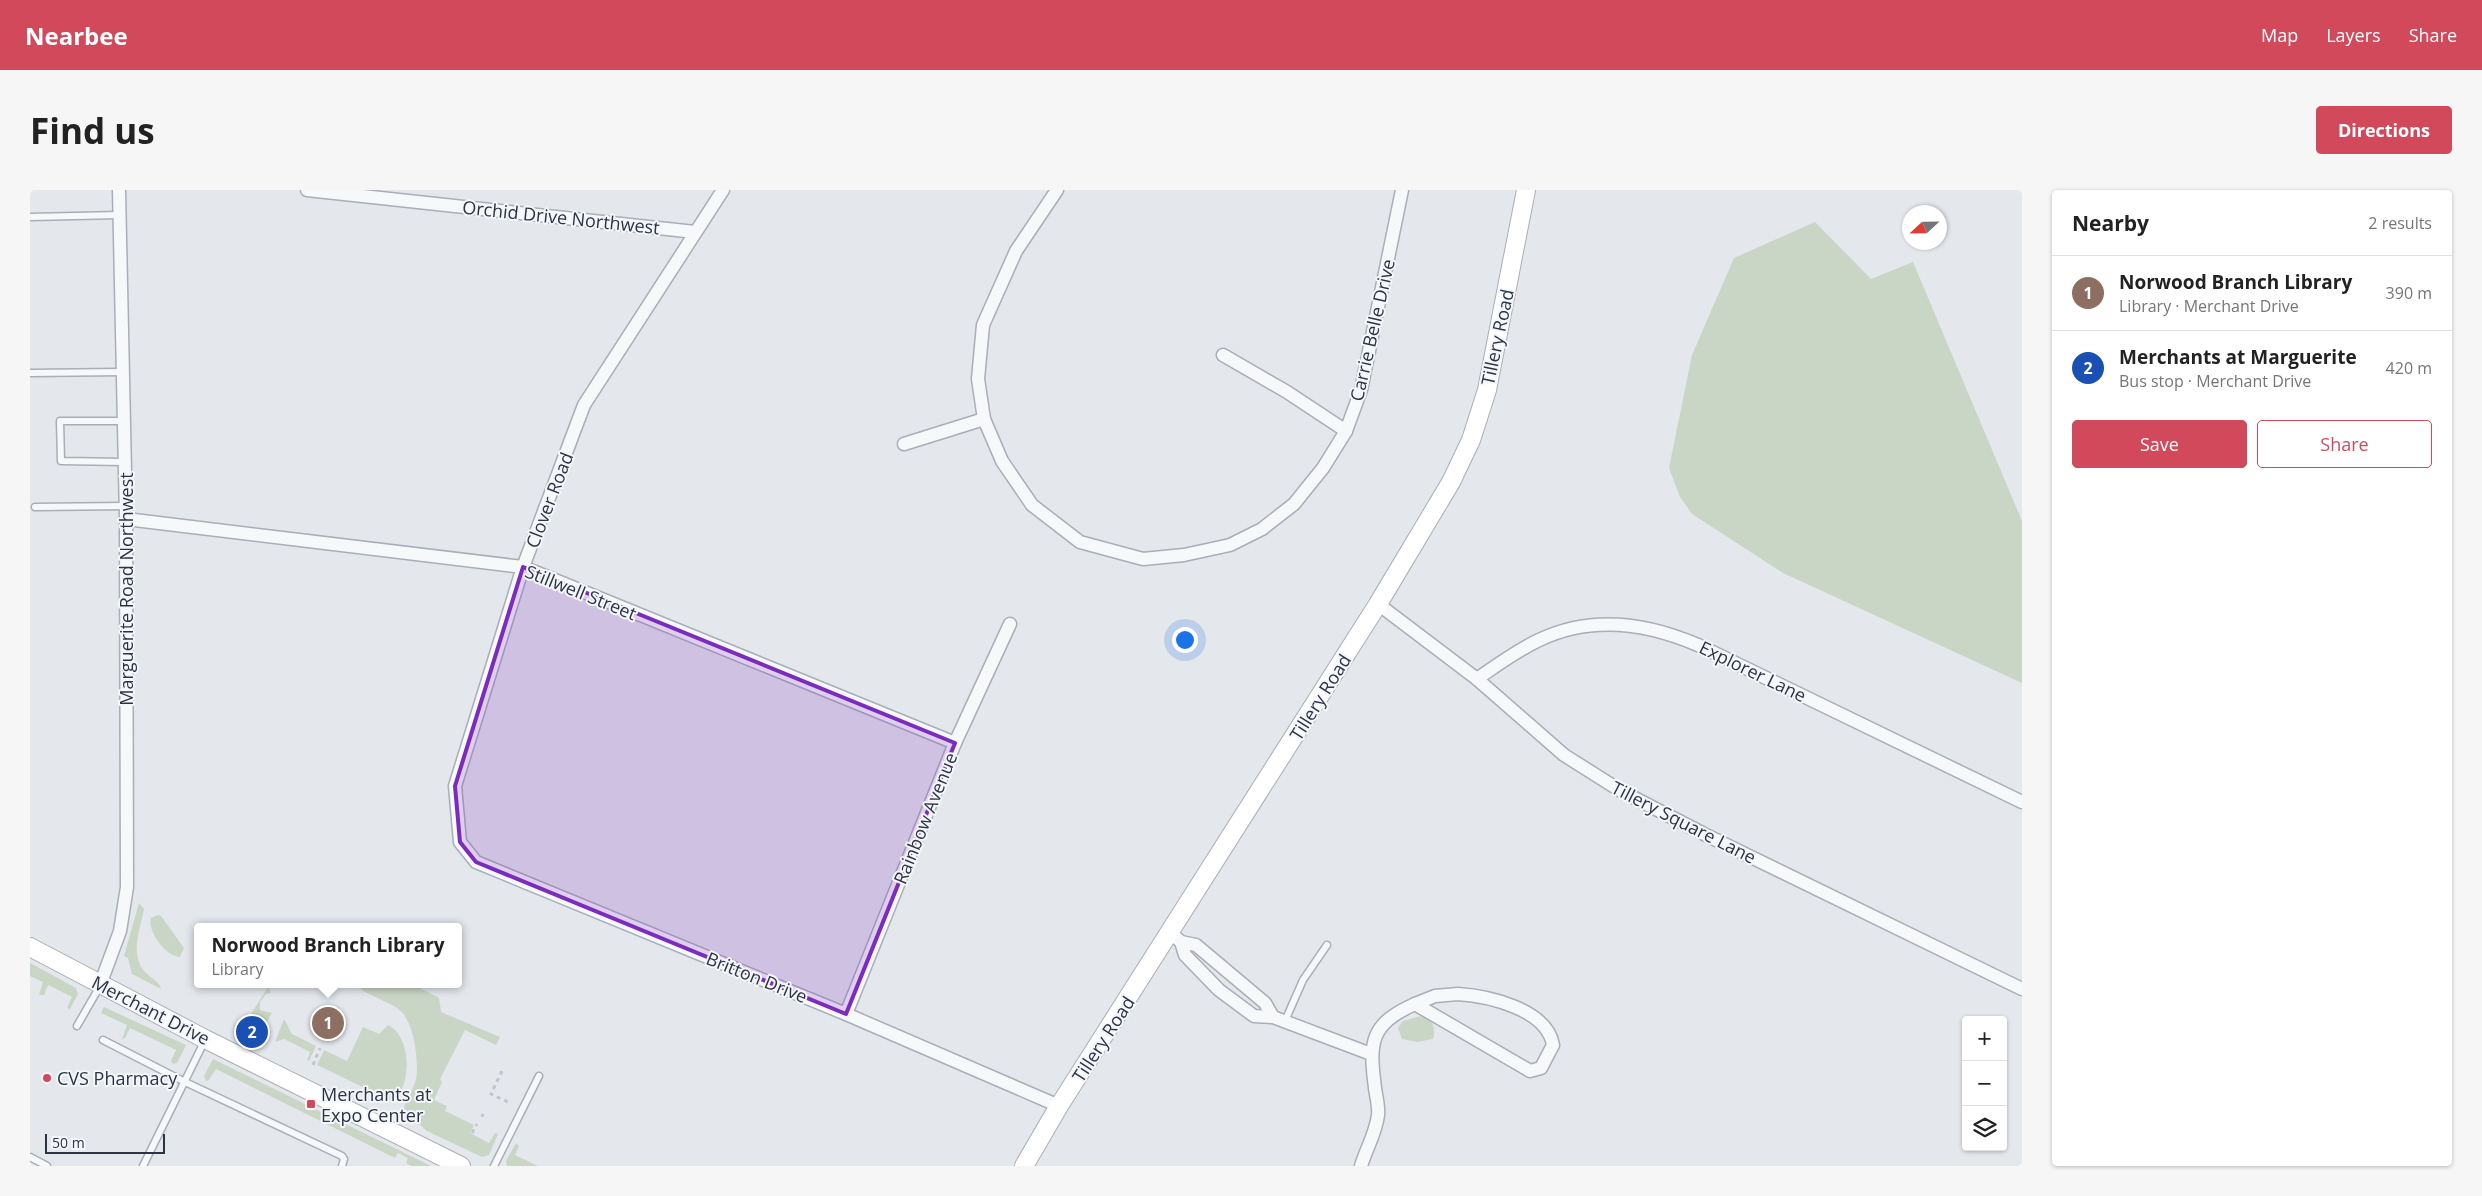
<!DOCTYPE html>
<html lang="en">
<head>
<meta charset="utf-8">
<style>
  body { margin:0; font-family:"Open Sans",sans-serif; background:#f6f6f6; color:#222 }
  .controls { position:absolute; right:15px; bottom:15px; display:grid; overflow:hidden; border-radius:5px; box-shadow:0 1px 4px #0004 }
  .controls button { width:45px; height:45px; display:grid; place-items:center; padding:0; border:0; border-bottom:1px solid #e0e0e0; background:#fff; color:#222; font:25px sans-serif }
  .compass { position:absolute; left:1872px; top:15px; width:45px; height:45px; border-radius:50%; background:#fff; box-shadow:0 1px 4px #0004; rotate:248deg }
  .scale { position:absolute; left:15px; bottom:12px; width:120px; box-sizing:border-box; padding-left:5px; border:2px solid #2b3445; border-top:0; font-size:14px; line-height:18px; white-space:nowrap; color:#2b3445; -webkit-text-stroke:4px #f4f6f9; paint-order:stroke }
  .you { position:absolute; left:1154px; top:449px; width:18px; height:18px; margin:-12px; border:4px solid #fff; border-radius:50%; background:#1a73e8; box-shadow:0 0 0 8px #1a73e833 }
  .badge { display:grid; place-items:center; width:32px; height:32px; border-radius:50%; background:#d1495b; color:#fff; font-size:16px; font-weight:700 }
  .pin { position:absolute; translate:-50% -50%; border:2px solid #fff; box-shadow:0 1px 5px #0006 }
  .popup { position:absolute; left:164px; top:733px; width:268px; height:65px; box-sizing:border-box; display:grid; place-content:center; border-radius:5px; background:#fff; filter:drop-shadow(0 1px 4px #0005); font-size:16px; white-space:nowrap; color:#767676 }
  .popup b { font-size:19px; color:#222 }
  .popup::after { content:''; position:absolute; left:50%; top:100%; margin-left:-10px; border:10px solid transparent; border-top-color:#fff }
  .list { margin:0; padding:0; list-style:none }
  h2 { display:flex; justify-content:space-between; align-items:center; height:65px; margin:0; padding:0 20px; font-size:21px }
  h2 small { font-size:16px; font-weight:400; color:#767676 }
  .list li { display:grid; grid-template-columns:32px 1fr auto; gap:15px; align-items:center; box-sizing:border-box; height:75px; padding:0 20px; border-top:1px solid #e0e0e0 }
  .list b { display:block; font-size:19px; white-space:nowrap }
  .list p { margin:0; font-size:16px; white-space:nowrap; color:#767676 }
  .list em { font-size:16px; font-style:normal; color:#767676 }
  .actions { display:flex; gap:10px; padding:15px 20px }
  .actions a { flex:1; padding:11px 0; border:1px solid #d1495b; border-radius:5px; text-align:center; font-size:18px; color:#d1495b }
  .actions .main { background:#d1495b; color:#fff }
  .icon { flex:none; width:28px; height:28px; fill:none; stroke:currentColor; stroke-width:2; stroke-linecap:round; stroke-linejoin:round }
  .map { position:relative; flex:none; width:1992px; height:976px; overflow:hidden; border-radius:5px }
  header { display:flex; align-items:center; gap:30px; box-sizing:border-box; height:70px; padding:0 25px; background:#d1495b; color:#fff }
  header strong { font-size:24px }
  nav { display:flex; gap:28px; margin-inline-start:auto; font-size:18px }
  .intro { display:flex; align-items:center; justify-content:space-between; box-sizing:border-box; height:120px; padding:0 30px }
  h1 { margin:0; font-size:35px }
  .button { padding:12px 22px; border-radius:5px; background:#d1495b; color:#fff; font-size:18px; font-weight:700 }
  main { display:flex; gap:30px; padding:0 30px }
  aside { flex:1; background:#fff; border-radius:5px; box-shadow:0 1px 4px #0004 }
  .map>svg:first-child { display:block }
</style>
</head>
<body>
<header>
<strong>Nearbee</strong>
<nav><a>Map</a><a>Layers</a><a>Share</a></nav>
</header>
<div class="intro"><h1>Find us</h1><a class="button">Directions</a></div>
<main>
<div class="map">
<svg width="1992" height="976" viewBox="0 0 1992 976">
  <rect width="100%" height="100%" fill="#e4e7ec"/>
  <g fill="#c9d6c5">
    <path d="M1785 32 1841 89 1883 72 1992 331V493L1753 383 1662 324 1650 307 1639 278 1662 165 1704 68Z"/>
    <path d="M109 713 114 719C110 739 99 767 116 783 122 789 130 792 131 799L102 784 98 768 94 766Z"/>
    <path d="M128 725 131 726 154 758 150 767C136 767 117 741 121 728Z"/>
    <path d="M0 773 46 798 48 804 40 819 37 818 42 807 18 795 14 805H9L13 792 0 786Z"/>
    <path d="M240 794H242L239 799 241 803 236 804 230 812V820L242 823 231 843 216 845 213 840 204 837 206 834 212 838Z"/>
    <path d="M328 794H382L409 808 411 822 470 847 466 855 435 840 410 889 412 892 404 910 417 916 415 921 444 935 440 943 459 953 465 943 468 944 459 965 452 967 397 941 374 920C375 908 387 898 387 881 387 862 384 837 372 822 363 812 330 804 328 794Z"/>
    <path d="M74 817 156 855 147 873 143 874 141 871 146 860 100 838 95 848 92 849 97 835 71 823Z"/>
    <path d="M1395 825C1403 831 1406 840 1403 849L1387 852 1372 849 1368 838 1373 831Z"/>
    <path d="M254 829 262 844 286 856 279 871 277 870 280 862 254 849 245 852Z"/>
    <path d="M358 835C381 846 382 893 365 909L357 911 344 906 345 903 287 875 294 860 317 871 333 837 349 844Z"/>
    <path d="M183 869 401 976H381L376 973 378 968 368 963 365 968 186 879 179 890 176 891 174 886Z"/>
    <path d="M486 953 489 956 485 965 508 976H477L476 971Z"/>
  </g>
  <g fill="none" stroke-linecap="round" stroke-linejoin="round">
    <defs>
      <g id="lane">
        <path d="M0 27 90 25"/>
        <path d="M0 183 93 182"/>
        <path d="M94 231H30L31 271 95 272"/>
        <path d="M5 317 96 316"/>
        <path d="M1255 831 1273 790 1297 755"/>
        <path d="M47 836 70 796"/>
        <path d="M73 850 153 891 312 966 314 969 312 976"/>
        <path d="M0 967 17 976"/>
        <path d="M113 976 175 850"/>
        <path d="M464 976 509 886"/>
      </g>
      <g id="street">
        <path d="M277 0 665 42"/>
        <path d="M693 0 554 215 493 377 425 596 430 652 446 672 816 824 1029 916"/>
        <path d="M1027 0 986 61 953 135 948 189 954 229 972 271 1002 315 1050 352 1113 369 1154 365 1200 355 1232 339 1264 314 1293 278 1316 241 1331 200 1372 0"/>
        <path d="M1193 165 1257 202 1316 241"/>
        <path d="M874 254 954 229"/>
        <path d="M96 329 493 377 925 553"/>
        <path d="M1348 414 1447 489 1534 565 1591 601 1676 645 1992 799"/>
        <path d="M1447 489C1467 475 1486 461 1509 450 1561 425 1617 433 1668 455L1992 612"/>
        <path d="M1141 743 1151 752 1155 765 1189 800 1224 826 1243 827 1341 864"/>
        <path d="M1151 752 1166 755 1235 813 1243 827"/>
        <path d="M70 795 90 741 97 697 96 329 89 0"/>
        <path d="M1428 804C1458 806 1517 819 1523 855L1511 878 1500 881 1385 814 1405 806Z"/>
        <path d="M816 824 925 553 980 434"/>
        <path d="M1331 976C1336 959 1346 943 1348 925 1349 916 1346 906 1345 898 1339 852 1340 834 1385 814"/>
      </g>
      <g id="secondary">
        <path d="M0 757 175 849 431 976"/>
        <path d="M994 976 1029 916 1348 414 1421 292 1441 250 1457 200 1496 0"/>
      </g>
    </defs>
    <use href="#lane" stroke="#a9aeb7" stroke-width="9"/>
    <use href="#street" stroke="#a9aeb7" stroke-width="15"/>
    <use href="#secondary" stroke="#a9aeb7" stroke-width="20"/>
    <g stroke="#c2c5cb" stroke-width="3" stroke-dasharray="4 4" stroke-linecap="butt">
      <path d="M283 875 290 858"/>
      <path d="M472 881 461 904 480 913"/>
      <path d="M451 925 454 926"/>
      <path d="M442 943 447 934"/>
    </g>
    <use href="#lane" stroke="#f7f8fa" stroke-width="6"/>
    <use href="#street" stroke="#f7f8fa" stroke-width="12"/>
    <use href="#secondary" stroke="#fff" stroke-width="18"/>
  </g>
  <path fill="#7b2cbf" fill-opacity="0.2" stroke="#7b2cbf" stroke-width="4" stroke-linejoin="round" d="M493 377 925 553 816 824 446 672 430 652 425 596Z"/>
  <g fill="#d1495b" stroke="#f4f6f9" stroke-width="2">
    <circle cx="17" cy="888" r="5"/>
    <rect x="276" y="909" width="10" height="10" rx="2.5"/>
  </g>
  <g text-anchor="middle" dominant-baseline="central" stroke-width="4" stroke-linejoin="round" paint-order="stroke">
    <g font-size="18" fill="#2b3445" stroke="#f4f6f9">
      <text transform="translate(531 27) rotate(6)">Orchid Drive Northwest</text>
      <text transform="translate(1342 140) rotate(-77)">Carrie Belle Drive</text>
      <text transform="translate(1467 147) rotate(-78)">Tillery Road</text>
      <text transform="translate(519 310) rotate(-69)">Clover Road</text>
      <text transform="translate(96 399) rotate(-90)">Marguerite Road Northwest</text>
      <text transform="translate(551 402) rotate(22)">Stillwell Street</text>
      <text transform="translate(1723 481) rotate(26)">Explorer Lane</text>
      <text transform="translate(1290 507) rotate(-58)">Tillery Road</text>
      <text transform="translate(895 628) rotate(-68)">Rainbow Avenue</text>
      <text transform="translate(1654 632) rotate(27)">Tillery Square Lane</text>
      <text transform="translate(727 787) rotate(22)">Britton Drive</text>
      <text transform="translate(121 820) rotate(27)">Merchant Drive</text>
      <text transform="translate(1073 849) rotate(-57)">Tillery Road</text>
    </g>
    <g font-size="18" fill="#2b3445" stroke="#f4f6f9" text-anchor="start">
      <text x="27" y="888">CVS Pharmacy</text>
      <text x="291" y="904">Merchants at<tspan x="291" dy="21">Expo Center</tspan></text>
    </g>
  </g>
</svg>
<div class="controls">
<button>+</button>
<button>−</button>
<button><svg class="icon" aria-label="layers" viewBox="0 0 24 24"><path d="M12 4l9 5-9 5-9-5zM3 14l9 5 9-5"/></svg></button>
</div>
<svg class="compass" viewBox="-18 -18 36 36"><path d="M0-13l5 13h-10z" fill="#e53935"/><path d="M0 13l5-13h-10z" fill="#767676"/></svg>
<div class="scale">50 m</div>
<div class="you"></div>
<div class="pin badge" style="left:298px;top:833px;background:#8d6e63">1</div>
<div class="popup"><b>Norwood Branch Library</b>Library</div>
<div class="pin badge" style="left:222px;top:842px;background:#1a4fb4">2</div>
</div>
<aside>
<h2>Nearby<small>2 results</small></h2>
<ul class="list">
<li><span class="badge" style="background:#8d6e63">1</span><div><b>Norwood Branch Library</b><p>Library · Merchant Drive</p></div><em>390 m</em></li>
<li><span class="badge" style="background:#1a4fb4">2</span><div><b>Merchants at Marguerite</b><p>Bus stop · Merchant Drive</p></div><em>420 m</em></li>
</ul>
<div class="actions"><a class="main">Save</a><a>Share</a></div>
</aside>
</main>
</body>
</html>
